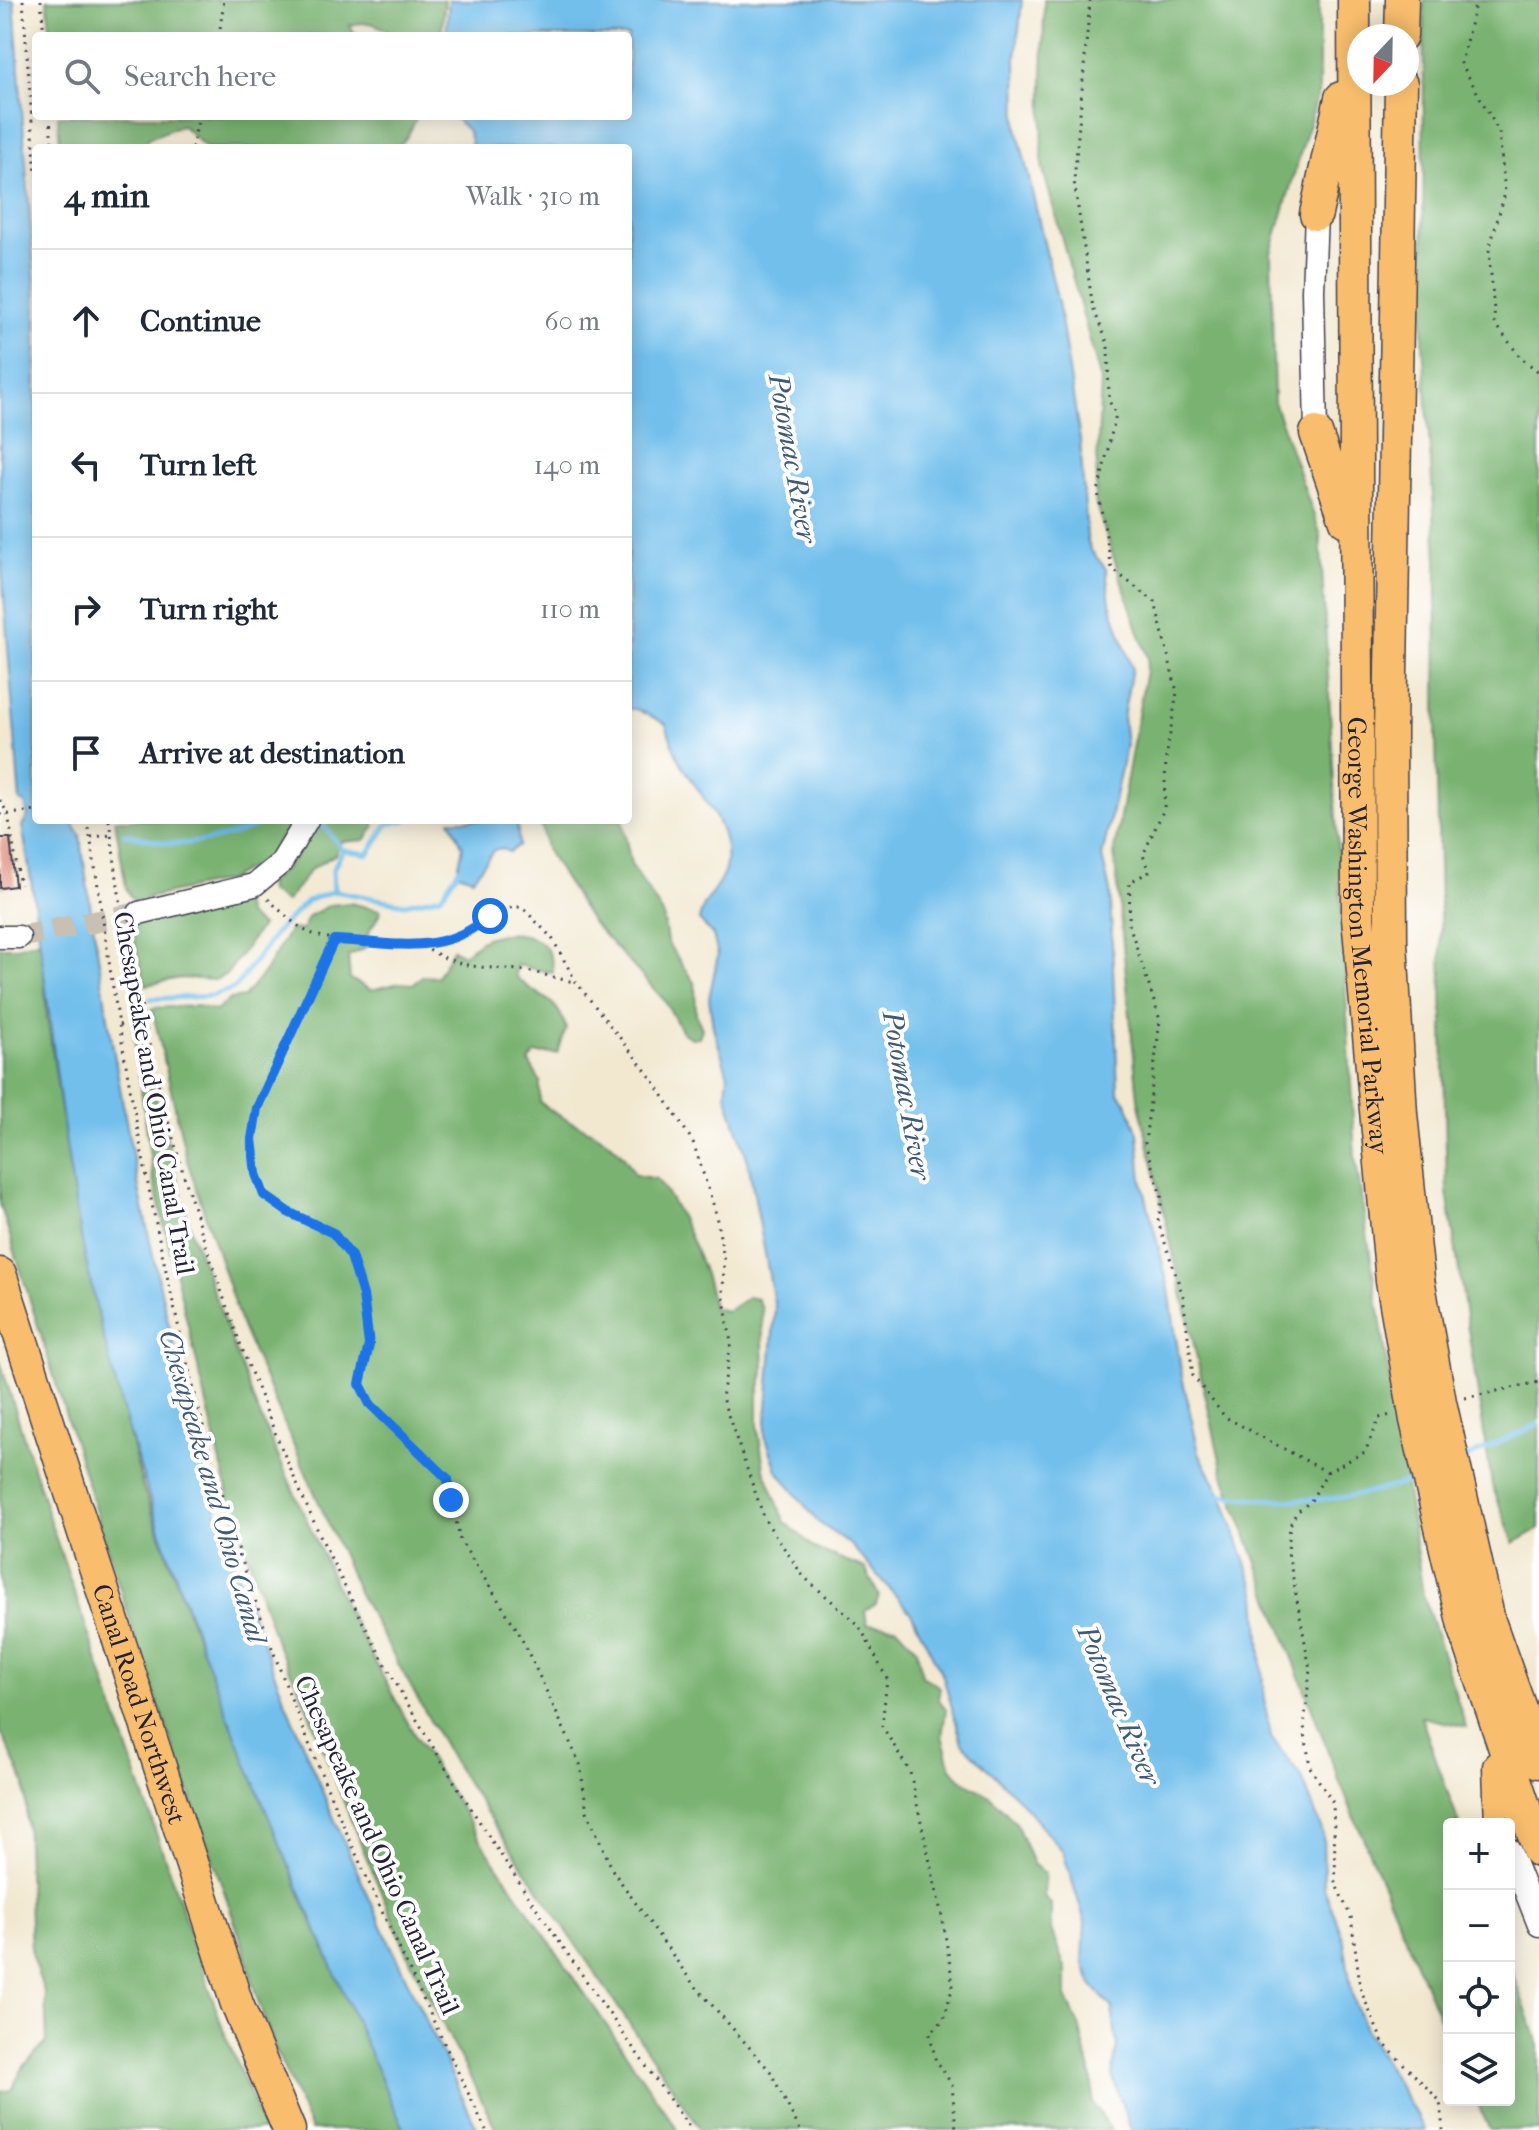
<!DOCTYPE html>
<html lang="en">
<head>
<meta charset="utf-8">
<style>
  body { margin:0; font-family:"IM FELL French Canon",serif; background:#f6f6f7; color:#1f2937 }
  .controls { position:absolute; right:24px; bottom:24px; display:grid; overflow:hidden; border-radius:8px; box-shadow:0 4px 20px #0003 }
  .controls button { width:72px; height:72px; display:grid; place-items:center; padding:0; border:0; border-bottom:2px solid #e0e1e3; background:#fff; color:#1f2937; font:40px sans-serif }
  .compass { position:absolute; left:1347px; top:24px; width:72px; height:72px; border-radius:50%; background:#fff; box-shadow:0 4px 20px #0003; rotate:202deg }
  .stop { position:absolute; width:24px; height:24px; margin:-18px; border:6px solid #1a73e8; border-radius:50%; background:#fff }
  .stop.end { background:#1a73e8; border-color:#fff; box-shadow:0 2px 8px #0008 }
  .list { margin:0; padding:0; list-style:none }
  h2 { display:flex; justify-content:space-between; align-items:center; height:104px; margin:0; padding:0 32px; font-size:34px }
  h2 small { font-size:26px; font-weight:400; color:#747a83 }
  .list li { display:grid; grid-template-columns:52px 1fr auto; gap:24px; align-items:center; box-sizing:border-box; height:144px; padding:0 32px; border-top:2px solid #e0e1e3 }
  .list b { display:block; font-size:30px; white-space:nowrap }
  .list em { font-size:26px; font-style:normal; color:#747a83 }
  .icon { flex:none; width:44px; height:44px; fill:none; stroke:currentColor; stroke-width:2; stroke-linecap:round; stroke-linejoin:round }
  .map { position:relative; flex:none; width:1539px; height:2130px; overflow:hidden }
  .search { position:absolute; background:#fff; box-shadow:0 4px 20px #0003; left:32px; top:32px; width:600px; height:88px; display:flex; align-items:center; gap:20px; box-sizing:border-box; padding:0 28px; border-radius:8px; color:#747a83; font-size:30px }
  .panel { position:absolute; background:#fff; box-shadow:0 4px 20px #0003; left:32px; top:144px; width:600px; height:680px; border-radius:8px }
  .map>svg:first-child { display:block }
</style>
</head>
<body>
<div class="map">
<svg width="1539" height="2130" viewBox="0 0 1539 2130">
  <rect width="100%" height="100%" fill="#fff"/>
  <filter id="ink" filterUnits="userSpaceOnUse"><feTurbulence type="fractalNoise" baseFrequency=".0125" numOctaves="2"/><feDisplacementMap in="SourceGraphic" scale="16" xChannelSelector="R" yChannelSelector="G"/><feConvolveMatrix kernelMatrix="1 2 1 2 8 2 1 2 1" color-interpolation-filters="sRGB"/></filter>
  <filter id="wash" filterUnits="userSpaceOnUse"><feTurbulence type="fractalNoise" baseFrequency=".006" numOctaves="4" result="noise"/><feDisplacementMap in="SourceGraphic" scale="32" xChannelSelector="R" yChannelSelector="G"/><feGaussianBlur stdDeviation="1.8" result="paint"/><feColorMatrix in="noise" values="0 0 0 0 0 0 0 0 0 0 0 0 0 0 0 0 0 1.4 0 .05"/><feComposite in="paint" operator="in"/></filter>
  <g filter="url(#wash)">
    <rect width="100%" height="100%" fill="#f2e8d0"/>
    <g fill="#79b271" stroke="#4e6a56" stroke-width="2">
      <path d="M47 0H445L441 36H392C378 22 369 21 350 25L356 36H51Z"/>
      <path d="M1044 0H1319V90L1271 253 1274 402 1320 533 1355 1156 1423 1594 1466 1727 1421 1717 1459 1824H1449V2041L1340 1783 1223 1473 1138 1099 1114 851 1148 659 1095 502 1101 381 1042 166Z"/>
      <path d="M1424 0H1539V1529L1514 1543 1492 1485 1447 1193 1436 741 1437 560 1423 343Z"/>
      <path d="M58 116H415L416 119 407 137 397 148H206L182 125 149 138 141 148H60Z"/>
      <path d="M115 820H293L266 859 228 880 133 901 126 888Z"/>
      <path d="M321 820H372L375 826 365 840 340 842 336 854 311 869 286 902 269 892 268 885 292 861Z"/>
      <path d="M540 820H622L631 864 663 914 667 942 695 984 696 1014 702 1029 699 1037 691 1038 682 1032 665 1001 591 921 546 849Z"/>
      <path d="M229 899 244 903 247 915 261 926 227 974 215 980 181 978 146 985 135 944 133 920Z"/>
      <path d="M350 903 380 910C378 924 366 927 364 949L348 956 350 979 371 990 399 983 413 984 422 976 437 977 453 949 463 955C471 949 480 939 489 937 520 928 554 937 553 973L517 965 515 975C534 999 557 993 566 1029L558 1053 535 1054 529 1062 540 1081V1102C575 1132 612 1127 635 1175L657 1179C679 1208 709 1272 713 1308L727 1311 748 1297 757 1299 762 1308 764 1373 758 1394V1429L764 1469 785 1522 816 1549 865 1568 879 1596 876 1604 865 1611 867 1624 897 1627 917 1649 922 1676 940 1687 938 1698 946 1710 942 1736 951 1768 962 1780 990 1796 1016 1823 1033 1864 1045 1874 1044 1896 1051 1904V1929L1066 1971V1997L1079 2025 1092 2079 1093 2103 1111 2130H701L456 1767 359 1594 242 1327 187 1160 152 1008 198 1006 216 1011 230 999 244 997 264 973 290 929 302 930 309 916 330 905Z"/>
      <path d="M42 939 47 1016 75 1202 91 1284 142 1484 195 1632 302 1898 405 2130H311L274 2046 255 1992 246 1954 136 1640 0 1204V947H17Z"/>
      <path d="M133 1027H137L192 1234 256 1407 348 1612 415 1736 493 1859 678 2130H497L411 1962 357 1835 299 1688 277 1645 230 1501 153 1179Z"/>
      <path d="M0 1361 50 1521 223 2029 264 2130H0V2092L11 2090 24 2066 47 2042 45 1995 31 1953 25 1784 0 1730Z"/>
      <path d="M1509 1963 1539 2046V2130H1490L1476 2100H1509Z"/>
    </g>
    <g fill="#72bfec" stroke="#4a7094" stroke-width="2">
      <path d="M0 0H14L36 300V820H71L80 835C107 1023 138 1210 186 1393 196 1433 205 1473 217 1512 286 1726 381 1928 478 2130H405L391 2102C276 1836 154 1568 91 1284 57 1133 50 978 22 826L28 817 25 803 20 801 0 545Z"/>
      <path d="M449 0H1022L1016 60 1017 127 1059 307 1080 440 1087 538 1090 549 1106 569 1110 603 1132 668 1123 717 1126 745 1102 857 1110 891 1118 1092 1127 1103 1138 1133 1142 1181 1169 1289 1181 1371 1199 1453 1225 1503 1257 1595 1264 1699 1271 1737 1302 1778 1323 1833 1324 1887 1344 1941 1352 1994 1365 2029 1425 2130H1131L1112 2076 1117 2046 1112 2008 1092 1985 1083 1961 1085 1922 1063 1852 1018 1798 962 1743 943 1676 911 1613 852 1546 818 1522 777 1470 765 1435 775 1308 748 1161 726 1094 728 1075 713 1027 709 998 718 955 713 935 699 920C702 899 723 886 726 865 731 824 697 793 679 759 673 749 670 736 666 724L636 709H628V148H473L468 131 453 116H628V36H446Z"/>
      <path d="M450 820H517L519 845 509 852 501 848 494 850 473 878 457 873 463 847Z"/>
    </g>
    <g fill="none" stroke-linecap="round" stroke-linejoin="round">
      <g stroke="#72bfec" stroke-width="5">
        <path d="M319 820 343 850 368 854 388 824 406 820"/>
        <path d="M124 834C140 835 153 842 168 843 197 845 243 835 267 820"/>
        <path d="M334 891 333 869 343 850"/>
        <path d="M151 999 211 996 235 988 278 930 307 901 334 891 405 904 441 896 460 868"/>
        <path d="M1464 1459 1539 1424"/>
        <path d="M1220 1495C1288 1503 1352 1504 1417 1478"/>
      </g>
    </g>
    <g id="blocks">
      <path fill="#e29a8a" d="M0 838H10L15 886 0 888Z"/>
    </g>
  </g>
  <g filter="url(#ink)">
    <use href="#blocks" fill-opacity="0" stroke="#414051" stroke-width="2"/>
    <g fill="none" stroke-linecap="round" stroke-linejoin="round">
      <path stroke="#c8c0b2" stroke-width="22" stroke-dasharray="22 11" stroke-linecap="butt" d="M19 937 139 913"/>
      <defs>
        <g id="minor">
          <path d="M1316 433 1313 291 1316 214"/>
          <path d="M139 913 254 885 281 863 307 820"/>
          <path d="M0 937H19"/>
          <path d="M1509 1849 1539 1925"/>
        </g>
        <g id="highway">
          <path id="s1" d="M1354 0 1358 918 1392 1281"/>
          <path d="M1401 36 1402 0"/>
          <path d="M1401 84 1390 732 1391 942 1401 1114 1418 1279"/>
          <path d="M1316 214 1341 98"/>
          <path d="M1316 433 1346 521"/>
          <path id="s2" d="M0 1274 237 2004 289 2130"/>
          <path d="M1489 1621 1539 1762"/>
          <path d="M1464 1626 1539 1851"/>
          <path d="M1499 1767 1501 1824"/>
        </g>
      </defs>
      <use href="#minor" stroke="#414051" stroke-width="25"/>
      <use href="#highway" stroke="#414051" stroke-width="35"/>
      <g stroke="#414051" stroke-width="3" stroke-dasharray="2 6" stroke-linecap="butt">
        <path d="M23 0 36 175"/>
        <path d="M41 0 44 36"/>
        <path d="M1090 0 1074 181 1093 308 1108 344 1109 401 1116 414 1098 492 1112 569 1155 602 1177 692 1166 758 1164 809 1143 855 1149 872 1130 882 1129 924 1160 1020 1145 1143 1162 1199 1158 1222 1183 1296 1193 1376 1225 1417 1327 1472 1311 1501 1296 1513 1290 1525 1288 1552 1310 1669 1304 1726 1310 1767 1333 1803 1336 1885 1351 1917 1361 1991 1383 2043 1440 2101 1443 2130"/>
        <path d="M1476 0 1461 63 1499 132 1505 193 1489 250 1495 323 1520 357 1539 372"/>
        <path d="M219 36 224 0"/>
        <path d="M50 116 52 148"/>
        <path d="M192 148 199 116"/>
        <path d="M0 800 8 814 20 885"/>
        <path d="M0 815 36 811"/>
        <path d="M87 820C99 884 106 948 117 1012 144 1175 177 1339 223 1498 286 1718 387 1925 486 2130"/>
        <path d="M109 820 121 907"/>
        <path d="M91 837 111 835"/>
        <path d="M268 899C280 910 292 923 306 931 329 944 426 949 451 940 476 932 494 905 522 907L552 938 576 982 653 1080 693 1142 715 1210 724 1258 723 1293 731 1343 722 1398 765 1520 803 1576 859 1625 887 1679 882 1726 910 1772 943 1921 953 1985 944 2019 930 2034 935 2058 952 2085 956 2130"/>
        <path d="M125 927C137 984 148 1041 162 1098 211 1283 289 1488 381 1656 471 1822 583 1976 691 2130"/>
        <path d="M334 940 257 1108 252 1139 256 1174 264 1195 288 1212 333 1233 351 1256 363 1295 369 1345 360 1384 370 1404 448 1479 460 1540 518 1631 544 1686 580 1764 587 1811 613 1871 691 1981 770 2071 800 2130"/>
        <path d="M422 946C463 970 475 966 519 970 538 972 557 979 575 982"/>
        <path d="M119 1025 144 1016"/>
        <path d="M1465 1398 1539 1382"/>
        <path d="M1327 1472 1365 1452 1379 1418 1391 1415"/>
      </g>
      <use href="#minor" stroke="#fff" stroke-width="22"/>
      <use href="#highway" stroke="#f9be6d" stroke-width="32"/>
      <defs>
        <g id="highway-bridge">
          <path d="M1418 1279 1440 1402 1489 1621"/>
          <path d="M1392 1281 1416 1420 1464 1626"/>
        </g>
      </defs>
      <use href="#highway-bridge" stroke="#414051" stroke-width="35" stroke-linecap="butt"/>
      <use href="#highway-bridge" stroke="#f9be6d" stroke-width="32"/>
    </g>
  </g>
  <g fill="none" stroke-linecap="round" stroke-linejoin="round" filter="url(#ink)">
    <path stroke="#1a73e8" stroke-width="10" d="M451 1500 448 1479 370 1404 360 1384 369 1345 363 1295 351 1256 333 1233 288 1212 264 1195 256 1174 252 1139 257 1108 334 940C394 942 440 958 490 916"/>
  </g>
  <g text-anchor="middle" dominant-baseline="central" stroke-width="8" stroke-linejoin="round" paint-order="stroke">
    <g font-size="26" fill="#22223b" stroke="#fff">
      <text stroke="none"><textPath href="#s1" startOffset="936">George Washington Memorial Parkway</textPath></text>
      <text transform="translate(154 1093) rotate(80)">Chesapeake and Ohio Canal Trail</text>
      <text stroke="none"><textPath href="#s2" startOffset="452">Canal Road Northwest</textPath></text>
      <text transform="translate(377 1845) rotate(66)">Chesapeake and Ohio Canal Trail</text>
    </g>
    <g font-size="28" font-style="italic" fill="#3e5979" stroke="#fff">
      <text transform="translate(793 458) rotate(80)">Potomac River</text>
      <text transform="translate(907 1095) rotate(80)">Potomac River</text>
      <text transform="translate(213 1486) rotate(74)">Chesapeake and Ohio Canal</text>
      <text transform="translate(1119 1705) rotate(67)">Potomac River</text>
    </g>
  </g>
</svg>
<div class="controls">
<button>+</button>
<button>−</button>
<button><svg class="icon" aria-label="locate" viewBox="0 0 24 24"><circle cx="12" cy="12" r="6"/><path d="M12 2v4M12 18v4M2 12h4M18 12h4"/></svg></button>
<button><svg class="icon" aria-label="layers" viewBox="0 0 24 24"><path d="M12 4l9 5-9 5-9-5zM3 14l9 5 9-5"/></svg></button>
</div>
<svg class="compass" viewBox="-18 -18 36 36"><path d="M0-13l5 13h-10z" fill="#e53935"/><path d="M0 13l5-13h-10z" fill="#747a83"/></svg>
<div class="stop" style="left:490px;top:916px"></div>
<div class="stop end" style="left:451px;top:1500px"></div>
<div class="search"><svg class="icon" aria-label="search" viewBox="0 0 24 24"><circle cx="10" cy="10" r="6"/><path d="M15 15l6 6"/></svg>Search here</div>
<section class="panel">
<h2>4 min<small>Walk · 310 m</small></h2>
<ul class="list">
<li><svg class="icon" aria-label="ahead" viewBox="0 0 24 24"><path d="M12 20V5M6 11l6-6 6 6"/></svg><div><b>Continue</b></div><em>60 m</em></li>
<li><svg class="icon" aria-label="left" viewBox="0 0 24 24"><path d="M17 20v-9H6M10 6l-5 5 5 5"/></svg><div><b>Turn left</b></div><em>140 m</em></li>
<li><svg class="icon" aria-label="right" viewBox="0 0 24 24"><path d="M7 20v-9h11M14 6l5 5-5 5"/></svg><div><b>Turn right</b></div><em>110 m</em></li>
<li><svg class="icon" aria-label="arrive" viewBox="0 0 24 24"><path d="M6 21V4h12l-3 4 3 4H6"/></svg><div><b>Arrive at destination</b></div></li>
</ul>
</section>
</div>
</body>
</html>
